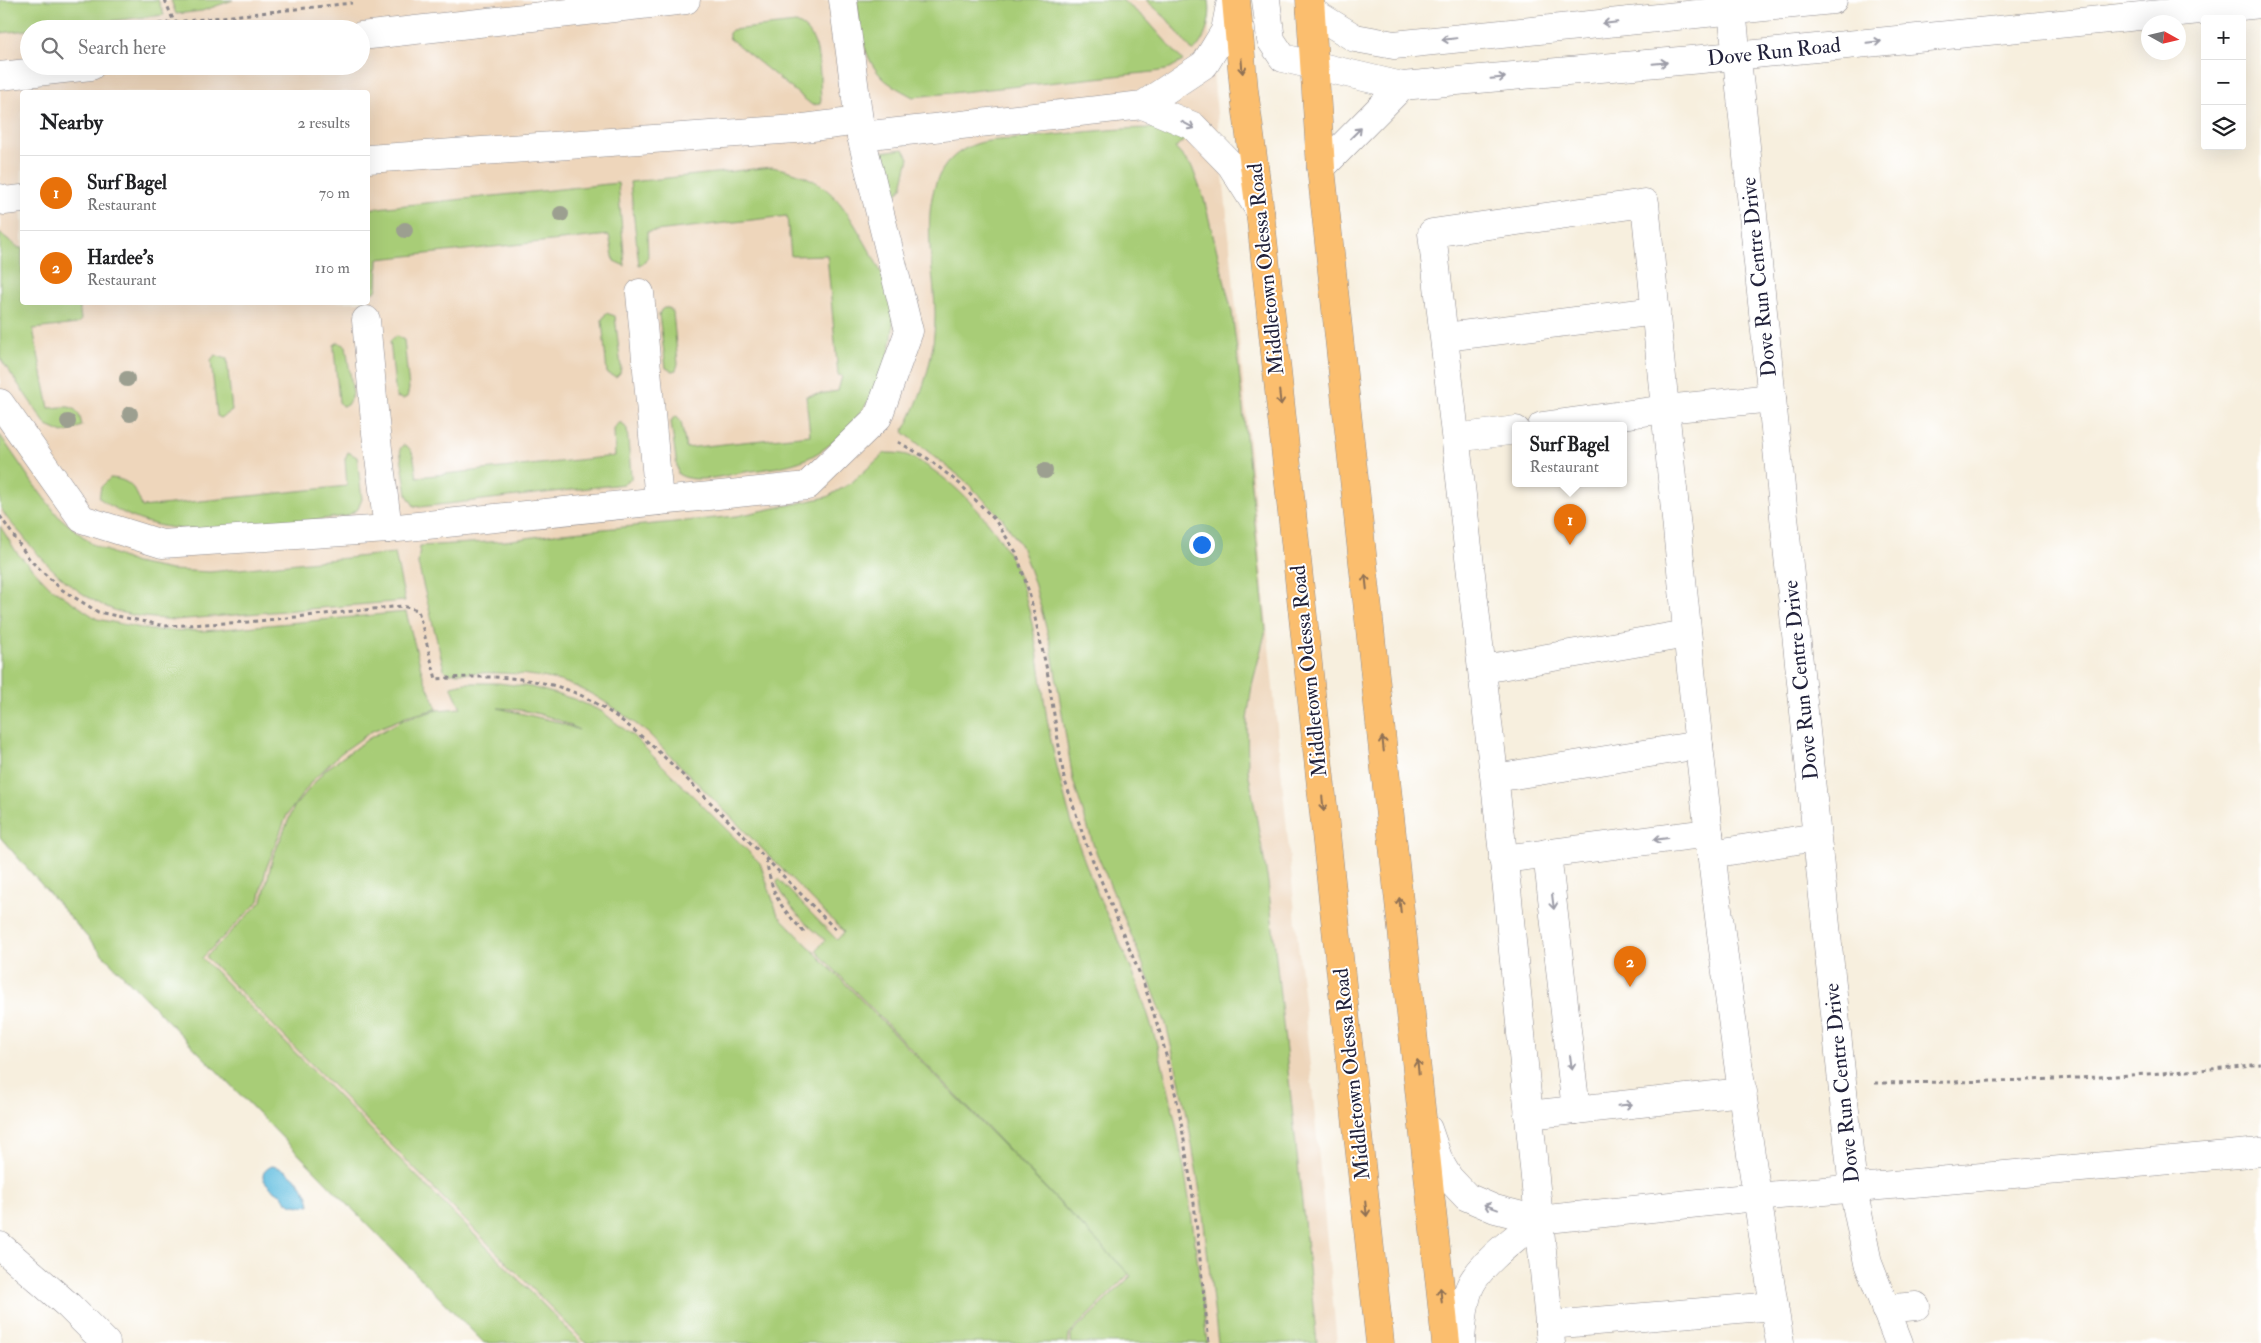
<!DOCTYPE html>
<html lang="en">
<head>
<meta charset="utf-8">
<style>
  body { margin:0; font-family:"IM FELL Double Pica",serif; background:#f6f6f6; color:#202124 }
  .controls { position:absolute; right:15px; top:15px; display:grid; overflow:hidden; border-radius:5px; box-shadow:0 5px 20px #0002 }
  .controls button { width:45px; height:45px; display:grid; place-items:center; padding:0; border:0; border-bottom:1px solid #e0e0e0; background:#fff; color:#202124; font:25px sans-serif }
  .compass { position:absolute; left:2141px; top:15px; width:45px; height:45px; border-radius:50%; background:#fff; box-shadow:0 5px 20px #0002; rotate:98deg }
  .you { position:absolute; left:1201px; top:544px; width:18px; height:18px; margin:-12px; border:4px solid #fff; border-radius:50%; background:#1a73e8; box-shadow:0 0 0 8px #1a73e833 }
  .badge { display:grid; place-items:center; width:32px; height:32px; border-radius:50%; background:#d93025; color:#fff; font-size:16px; font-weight:700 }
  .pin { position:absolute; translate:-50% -41px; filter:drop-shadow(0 1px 2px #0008) }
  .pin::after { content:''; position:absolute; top:26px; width:18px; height:15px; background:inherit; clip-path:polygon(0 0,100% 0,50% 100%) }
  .popup { position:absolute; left:1512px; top:422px; width:115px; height:65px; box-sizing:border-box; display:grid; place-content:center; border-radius:5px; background:#fff; filter:drop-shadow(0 1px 4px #0005); font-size:16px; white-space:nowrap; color:#757577 }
  .popup b { font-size:19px; color:#202124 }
  .popup::after { content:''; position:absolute; left:50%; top:100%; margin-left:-10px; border:10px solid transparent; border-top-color:#fff }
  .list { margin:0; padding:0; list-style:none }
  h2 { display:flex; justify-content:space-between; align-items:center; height:65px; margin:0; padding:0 20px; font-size:21px }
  h2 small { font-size:16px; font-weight:400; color:#757577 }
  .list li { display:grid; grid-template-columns:32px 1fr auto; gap:15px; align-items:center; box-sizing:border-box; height:75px; padding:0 20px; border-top:1px solid #e0e0e0 }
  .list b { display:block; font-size:19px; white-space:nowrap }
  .list p { margin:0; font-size:16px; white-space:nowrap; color:#757577 }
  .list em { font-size:16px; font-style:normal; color:#757577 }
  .icon { flex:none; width:28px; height:28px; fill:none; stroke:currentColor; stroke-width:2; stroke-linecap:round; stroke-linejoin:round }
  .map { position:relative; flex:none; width:2261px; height:1343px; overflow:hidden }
  .search { position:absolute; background:#fff; box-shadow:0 5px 20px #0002; left:20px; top:20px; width:350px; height:55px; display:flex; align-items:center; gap:12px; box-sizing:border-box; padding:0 18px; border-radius:28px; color:#757577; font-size:19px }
  .panel { position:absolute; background:#fff; box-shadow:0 5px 20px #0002; left:20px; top:90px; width:350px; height:215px; border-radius:5px }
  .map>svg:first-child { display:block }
</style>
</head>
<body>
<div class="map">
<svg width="2261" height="1343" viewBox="0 0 2261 1343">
  <rect width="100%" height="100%" fill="#fff"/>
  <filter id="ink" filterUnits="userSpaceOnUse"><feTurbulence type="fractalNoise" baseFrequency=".02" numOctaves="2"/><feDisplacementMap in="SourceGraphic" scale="10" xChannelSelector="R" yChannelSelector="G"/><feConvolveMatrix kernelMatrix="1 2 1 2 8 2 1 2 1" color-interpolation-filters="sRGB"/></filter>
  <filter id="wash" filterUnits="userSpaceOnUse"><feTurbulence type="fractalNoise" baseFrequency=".0096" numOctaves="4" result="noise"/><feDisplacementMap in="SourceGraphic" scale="20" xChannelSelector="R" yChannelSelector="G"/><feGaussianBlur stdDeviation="1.12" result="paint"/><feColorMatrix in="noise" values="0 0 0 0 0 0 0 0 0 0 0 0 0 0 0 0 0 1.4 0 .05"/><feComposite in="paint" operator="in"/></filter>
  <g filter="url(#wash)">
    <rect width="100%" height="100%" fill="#f7efde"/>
    <path fill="#eed6bb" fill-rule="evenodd" d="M0 0H1206L1337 1343H484L103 955 0 837ZM29 29H361V66H29ZM22 92H368V302H22Z"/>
    <g fill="#a8cd77" stroke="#657859" fill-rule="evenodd">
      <path d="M0 0H158L164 15 0 33Z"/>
      <path d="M171 0H233L202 11 176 14Z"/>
      <path d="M857 0H1122L1146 19 1183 61 1166 70 1153 72 913 97C904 92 894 87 886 81 862 60 860 28 857 0Z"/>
      <path d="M1146 0H1209C1212 19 1206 39 1193 52L1167 19Z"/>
      <path d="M796 23C823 33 819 74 821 99L820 104 812 105 729 38V33L732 30Z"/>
      <path d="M1156 128 1176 133 1185 140 1175 148 1192 167 1204 199 1232 312 1237 351 1266 630 1252 685 1247 720 1248 770 1268 882 1317 1343H1218L1201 1198 1186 1109 1166 1024 1135 944 1094 847 1073 780 1051 646 1034 582 1021 546 1002 518 962 478 903 432C923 395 934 359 935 317 936 263 906 168 976 144 990 139 1009 140 1024 138 1068 134 1112 128 1156 128Z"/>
      <path d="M904 149 909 158 902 187 895 196 885 194 873 153Z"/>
      <path d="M772 167C822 176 839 196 863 239 875 260 891 287 893 312 897 367 858 435 808 458 789 467 765 469 745 472 725 475 695 485 678 474L671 422 673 418 677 416 681 422 686 448 810 435 806 396 838 391 842 376 838 375 827 255 791 256 787 216 647 232 648 257 644 263 639 265 630 182Z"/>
      <path d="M618 183 625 266 614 261 609 235 378 259 377 288 375 292 368 293V209Z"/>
      <path d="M0 233 19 248H22V302L79 303 81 320 77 324 33 329 49 408C68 407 78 402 82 426L63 433 47 426 0 358Z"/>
      <path d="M664 308H669L673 313 678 364 676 370 672 371 666 368 659 315 661 310Z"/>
      <path d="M606 313 615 316 621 367 620 373 616 377 607 373 602 320Z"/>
      <path d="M396 336 404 340 409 389 407 397 403 399 396 397 390 341Z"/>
      <path d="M338 342 346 346 353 394 347 405 342 406 339 402 334 349V345Z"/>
      <path d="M215 355 227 359 232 411 221 418 217 416 211 360Z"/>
      <path d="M618 423H622L627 429 631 475V479L624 484 420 507 414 506 407 495 400 449 403 445C416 447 414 467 417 477L615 456 614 429Z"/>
      <path d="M0 435 34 485 58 516 92 544 135 563 171 570 210 572 395 553 405 601 174 620C155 618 135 617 117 611 79 598 46 566 22 535 15 527 2 515 0 504 0 485 0 455 0 435Z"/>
      <path d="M348 452 357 457 362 499 358 509 347 516C319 520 291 522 263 525 201 531 153 537 99 498L101 487 110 478C130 479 136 489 142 507L347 486 345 459Z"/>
      <path d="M885 453C892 453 902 453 909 456 942 471 980 508 1000 539 1033 589 1038 661 1047 719 1051 743 1057 768 1063 791 1069 815 1076 839 1085 862 1101 907 1125 949 1141 994 1180 1105 1194 1227 1207 1343H1071V1334L1131 1276 816 951 825 940C806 924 787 907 777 883L778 879 837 940 844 932 648 733C625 716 603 698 577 687 536 670 490 673 447 673L444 669 418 564 420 546 505 541 562 533 737 516 827 497 851 483Z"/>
      <path d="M0 526 17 553 50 587 97 619 151 630 204 631 406 612 423 676 437 709 406 717 372 731 341 753 312 781 287 815 266 869 259 901 202 958 581 1343H484L103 955 0 837Z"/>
      <path d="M465 683H498L531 687 574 699 601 711 633 736 760 863 778 915 1129 1274 1069 1334 1068 1343H586L206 957 262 901 273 857 294 807 325 770 368 739 405 719 437 710 461 708 451 686ZM498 708C526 709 554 716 579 730L554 721Z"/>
    </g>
    <path fill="#60bddf" stroke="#41708d" d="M272 1166C289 1168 308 1188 310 1205 300 1207 286 1206 282 1195 272 1189 251 1176 272 1166Z"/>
  </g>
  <g filter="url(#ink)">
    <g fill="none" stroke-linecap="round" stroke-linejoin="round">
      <defs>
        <g id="minor">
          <path d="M1266 0 1271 40 1283 58 1402 86"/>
          <path d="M1732 10 1853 1189 1868 1263 1899 1343"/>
          <path d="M1311 11 1355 38 1394 45 1833 0"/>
          <path d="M361 36 686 0"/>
          <path d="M0 76 91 66"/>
          <path d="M1143 105 1193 126 1231 165 1260 211"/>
          <path d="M861 136 1143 105 1205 64 1225 31 1231 0"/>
          <path d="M368 159 796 129 859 121"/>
          <path d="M1321 168 1402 86 1735 56 2261 4"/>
          <path d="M0 198 4 201 22 199"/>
          <path d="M640 293 659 501"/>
          <path d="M366 320 376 433 388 529"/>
          <path d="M1445 337 1656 311"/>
          <path d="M0 403 82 519 162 544 388 529 807 486 878 417 909 331 861 136 843 0"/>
          <path d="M1542 426 1666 409 1772 398"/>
          <path d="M1456 438 1516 430"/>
          <path d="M1483 669 1687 634"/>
          <path d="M1495 778 1699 745"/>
          <path d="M1547 853 1576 1110"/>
          <path d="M1711 854 1816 837"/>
          <path d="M1503 859 1709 833"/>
          <path d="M1528 1115 1743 1092"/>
          <path d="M1428 1129 1439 1161 1449 1178 1467 1197 1495 1209 1538 1220 1756 1197 2261 1152"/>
          <path d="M0 1246 69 1306 106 1343"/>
          <path d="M1885 1309 1916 1306"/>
          <path d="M1549 1325 1774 1306"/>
          <path d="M1461 1343C1462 1326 1463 1305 1469 1289 1478 1265 1518 1236 1538 1220"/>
          <path d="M1551 1343 1507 889 1432 233 1645 203C1661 362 1675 521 1692 680 1715 901 1744 1123 1780 1343"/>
        </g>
        <g id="major">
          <path d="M1236 0 1244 90 1260 211 1380 1343"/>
          <path d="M1310 0 1321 168 1446 1343"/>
        </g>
      </defs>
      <use href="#minor" stroke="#8c888c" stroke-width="29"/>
      <use href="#major" stroke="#8c888c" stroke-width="29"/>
      <g stroke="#8c888c" stroke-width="3" stroke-dasharray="4 4" stroke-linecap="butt">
        <path d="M165 0 174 22"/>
        <path d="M111 29 352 3"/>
        <path d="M898 442 927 458 960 484 995 520 1016 552 1029 592 1047 670 1064 778 1086 844 1144 984 1162 1039 1179 1109 1194 1203 1209 1343"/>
        <path d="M0 516 30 560 61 589 98 612 165 626 248 622 402 606 418 610 436 679C482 675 535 675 578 694 628 717 668 761 707 799 751 843 794 887 837 931"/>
        <path d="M766 859C773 897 778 904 804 932"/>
        <path d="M1875 1083C2004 1082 2133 1078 2261 1064"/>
      </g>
      <use href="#minor" stroke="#fff" stroke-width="28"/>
      <use href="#major" stroke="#fbbe6e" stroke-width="28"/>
    </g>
    <g fill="#9c9f90">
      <circle cx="561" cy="214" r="8"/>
      <circle cx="405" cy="230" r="8"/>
      <circle cx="127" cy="379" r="8"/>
      <circle cx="130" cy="414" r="8"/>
      <circle cx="68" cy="422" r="8"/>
      <circle cx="1045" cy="471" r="8"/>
    </g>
    <defs><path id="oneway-shaft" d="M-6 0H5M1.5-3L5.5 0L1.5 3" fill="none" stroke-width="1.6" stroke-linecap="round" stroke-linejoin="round" transform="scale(1.25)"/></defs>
    <g stroke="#9c9ca7">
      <use href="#oneway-shaft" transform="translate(1610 23) rotate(174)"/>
      <use href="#oneway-shaft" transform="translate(1449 39) rotate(174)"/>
      <use href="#oneway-shaft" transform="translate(1874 42) rotate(-6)"/>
      <use href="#oneway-shaft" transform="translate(1660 63) rotate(-5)"/>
      <use href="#oneway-shaft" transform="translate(1498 78) rotate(-5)"/>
      <use href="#oneway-shaft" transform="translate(1188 125) rotate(28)"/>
      <use href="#oneway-shaft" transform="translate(1356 133) rotate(-45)"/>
      <use href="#oneway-shaft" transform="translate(1661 839) rotate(173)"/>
      <use href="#oneway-shaft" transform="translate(1553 902) rotate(83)"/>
      <use href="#oneway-shaft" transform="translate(1571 1063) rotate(83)"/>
      <use href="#oneway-shaft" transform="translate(1625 1105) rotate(-6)"/>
      <use href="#oneway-shaft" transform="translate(1491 1207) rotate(-160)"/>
    </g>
    <g stroke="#8e7054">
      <use href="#oneway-shaft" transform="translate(1242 66) rotate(85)"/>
      <use href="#oneway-shaft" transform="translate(1280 398) rotate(84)"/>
      <use href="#oneway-shaft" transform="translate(1366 582) rotate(-96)"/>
      <use href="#oneway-shaft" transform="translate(1383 744) rotate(-96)"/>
      <use href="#oneway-shaft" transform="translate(1323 804) rotate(84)"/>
      <use href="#oneway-shaft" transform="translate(1400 905) rotate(-96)"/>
      <use href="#oneway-shaft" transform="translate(1418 1067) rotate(-96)"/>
      <use href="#oneway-shaft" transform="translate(1366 1209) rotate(84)"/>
      <use href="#oneway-shaft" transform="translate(1441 1295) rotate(-96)"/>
    </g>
  </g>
  <g text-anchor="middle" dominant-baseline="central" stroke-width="4" stroke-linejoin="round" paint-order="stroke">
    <g font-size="21" fill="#22223b" stroke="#fff">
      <text transform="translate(1774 52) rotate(-6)">Dove Run Road</text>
      <text transform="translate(1266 269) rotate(-96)">Middletown Odessa Road</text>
      <text transform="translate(1759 277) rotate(-96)">Dove Run Centre Drive</text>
      <text transform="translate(1309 671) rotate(-96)">Middletown Odessa Road</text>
      <text transform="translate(1801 680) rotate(-96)">Dove Run Centre Drive</text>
      <text transform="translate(1352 1074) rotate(-96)">Middletown Odessa Road</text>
      <text transform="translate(1842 1083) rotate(-96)">Dove Run Centre Drive</text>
    </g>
  </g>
</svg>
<div class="controls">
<button>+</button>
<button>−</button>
<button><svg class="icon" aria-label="layers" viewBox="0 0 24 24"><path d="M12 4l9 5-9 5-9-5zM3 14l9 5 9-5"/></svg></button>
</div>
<svg class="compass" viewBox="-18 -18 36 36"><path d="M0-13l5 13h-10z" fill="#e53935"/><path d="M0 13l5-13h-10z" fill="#757577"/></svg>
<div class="you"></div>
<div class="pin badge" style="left:1570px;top:545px;background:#e8710a">1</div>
<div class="popup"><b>Surf Bagel</b>Restaurant</div>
<div class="pin badge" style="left:1630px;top:987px;background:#e8710a">2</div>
<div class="search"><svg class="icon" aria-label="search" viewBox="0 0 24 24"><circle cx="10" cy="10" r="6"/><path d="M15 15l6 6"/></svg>Search here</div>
<section class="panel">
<h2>Nearby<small>2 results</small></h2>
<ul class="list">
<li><span class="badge" style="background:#e8710a">1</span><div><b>Surf Bagel</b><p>Restaurant</p></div><em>70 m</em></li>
<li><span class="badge" style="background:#e8710a">2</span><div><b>Hardee's</b><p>Restaurant</p></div><em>110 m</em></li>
</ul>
</section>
</div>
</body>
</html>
